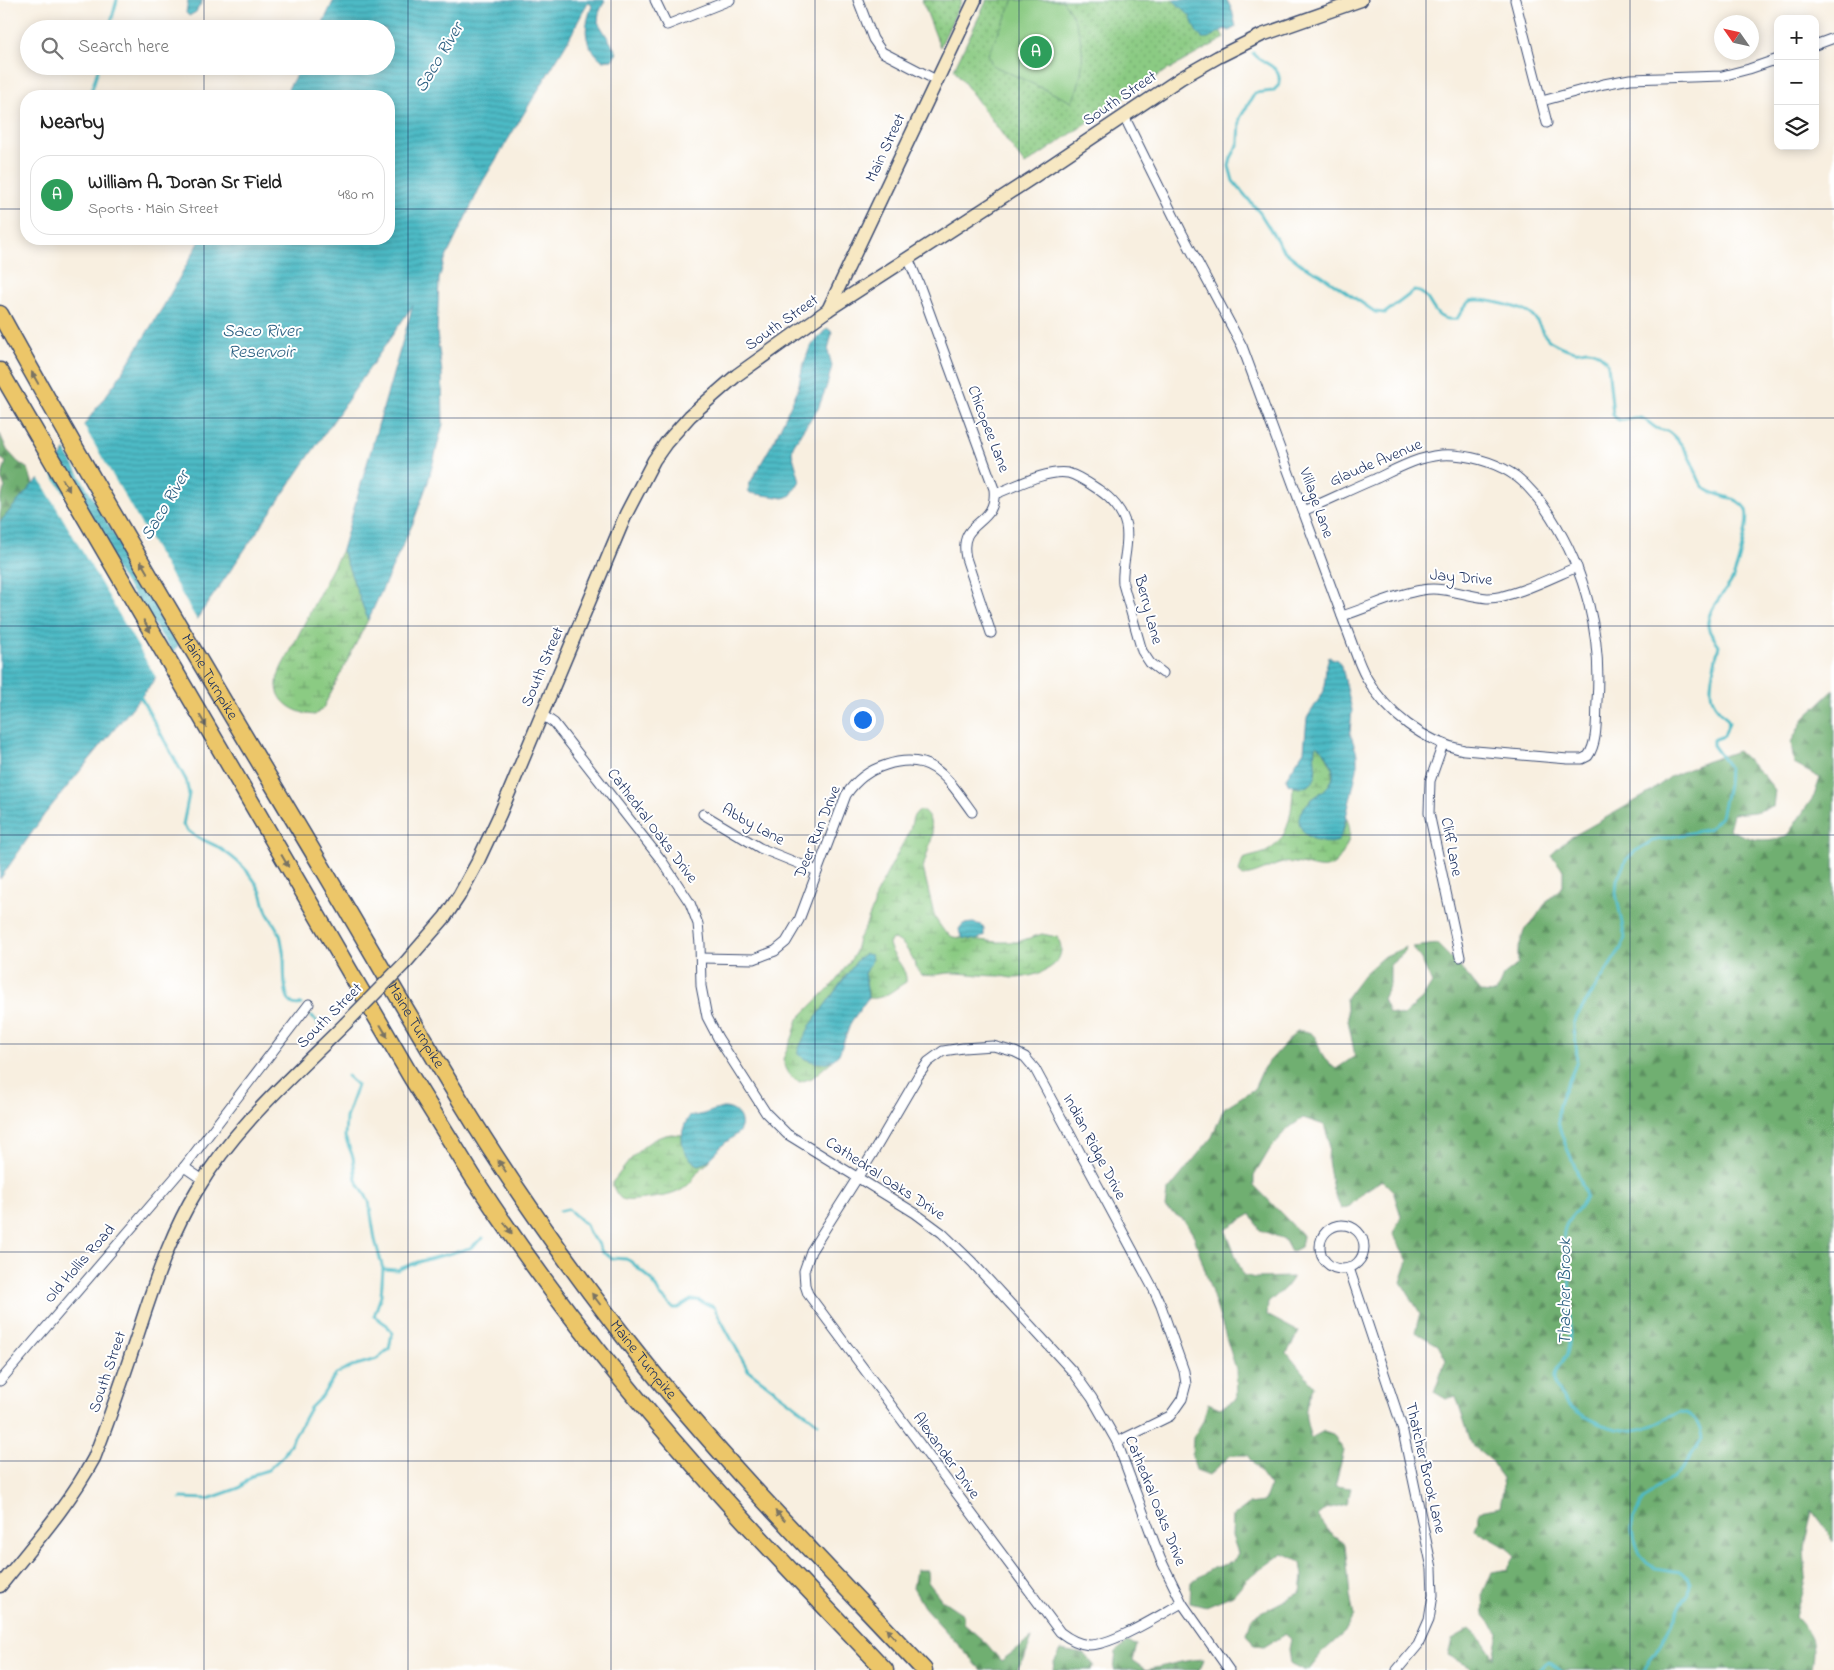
<!DOCTYPE html>
<html lang="en">
<head>
<meta charset="utf-8">
<style>
  body { margin:0; font-family:"Indie Flower",sans-serif; background:#f6f6f6; color:#222 }
  .controls { position:absolute; right:15px; top:15px; display:grid; overflow:hidden; border-radius:10px; box-shadow:0 2px 12px #0003 }
  .controls button { width:45px; height:45px; display:grid; place-items:center; padding:0; border:0; border-bottom:1px solid #e0e0e0; background:#fff; color:#222; font:25px sans-serif }
  .compass { position:absolute; left:1714px; top:15px; width:45px; height:45px; border-radius:50%; background:#fff; box-shadow:0 2px 12px #0003; rotate:304deg }
  .you { position:absolute; left:862px; top:719px; width:18px; height:18px; margin:-12px; border:4px solid #fff; border-radius:50%; background:#1a73e8; box-shadow:0 0 0 8px #1a73e833 }
  .badge { display:grid; place-items:center; width:32px; height:32px; border-radius:50%; background:#0f766e; color:#fff; font-size:16px; font-weight:700 }
  .pin { position:absolute; translate:-50% -50%; border:2px solid #fff; box-shadow:0 1px 5px #0006 }
  .list { margin:0; padding:0; list-style:none }
  h2 { display:flex; justify-content:space-between; align-items:center; height:65px; margin:0; padding:0 20px; font-size:21px }
  h2 small { font-size:16px; font-weight:400; color:#767676 }
  .list li { display:grid; grid-template-columns:32px 1fr auto; gap:15px; align-items:center; box-sizing:border-box; height:80px; margin:0 10px 10px; padding:0 10px; border:1px solid #e0e0e0; border-radius:20px }
  .list b { display:block; font-size:19px; white-space:nowrap }
  .list p { margin:0; font-size:16px; white-space:nowrap; color:#767676 }
  .list em { font-size:16px; font-style:normal; color:#767676 }
  .icon { flex:none; width:28px; height:28px; fill:none; stroke:currentColor; stroke-width:2; stroke-linecap:round; stroke-linejoin:round }
  .map { position:relative; flex:none; width:1834px; height:1670px; overflow:hidden }
  .search { position:absolute; background:#fff; box-shadow:0 2px 12px #0003; left:20px; top:20px; width:375px; height:55px; display:flex; align-items:center; gap:12px; box-sizing:border-box; padding:0 18px; border-radius:28px; color:#767676; font-size:19px }
  .panel { position:absolute; background:#fff; box-shadow:0 2px 12px #0003; left:20px; top:90px; width:375px; height:155px; border-radius:20px }
  .map>svg:first-child { display:block }
</style>
</head>
<body>
<div class="map">
<svg width="1834" height="1670" viewBox="0 0 1834 1670">
  <defs>
    <pattern id="grass-dots" width="8" height="8" patternUnits="userSpaceOnUse" patternTransform="scale(1.25)"><rect width="8" height="8" fill="#8bcb83"/><path d="M2 2h.1M6 6h.1" fill="none" stroke="#71a56e" stroke-width="1.8" stroke-linecap="round"/></pattern>
    <pattern id="forest-firs" width="22" height="20" patternUnits="userSpaceOnUse" patternTransform="scale(1.25)"><rect width="22" height="20" fill="#70af71"/><path d="M5 1l3.5 6h-7zM16 11l3.5 6h-7z" fill="#5b8f60"/></pattern>
    <pattern id="wetland-marsh" width="20" height="14" patternUnits="userSpaceOnUse" patternTransform="scale(1.25)"><rect width="20" height="14" fill="#8bcb83"/><path d="M1 5h8M5 5V1M11 12h8M15 12V8" fill="none" stroke="#71a56e"/></pattern>
    <pattern id="water-rules" width="6" height="5" patternUnits="userSpaceOnUse" patternTransform="scale(1.25)"><rect width="6" height="5" fill="#4dbac5"/><path d="M0 2.5h6" fill="none" stroke="#3f98a3"/></pattern>
  </defs>
  <rect width="100%" height="100%" fill="#fff"/>
  <filter id="ink" filterUnits="userSpaceOnUse"><feTurbulence type="fractalNoise" baseFrequency=".02" numOctaves="2"/><feDisplacementMap in="SourceGraphic" scale="10" xChannelSelector="R" yChannelSelector="G"/><feConvolveMatrix kernelMatrix="1 2 1 2 8 2 1 2 1" color-interpolation-filters="sRGB"/></filter>
  <filter id="wash" filterUnits="userSpaceOnUse"><feTurbulence type="fractalNoise" baseFrequency=".0096" numOctaves="4" result="noise"/><feDisplacementMap in="SourceGraphic" scale="20" xChannelSelector="R" yChannelSelector="G"/><feGaussianBlur stdDeviation="1.12" result="paint"/><feColorMatrix in="noise" values="0 0 0 0 0 0 0 0 0 0 0 0 0 0 0 0 0 1.4 0 .05"/><feComposite in="paint" operator="in"/></filter>
  <g filter="url(#wash)">
    <rect width="100%" height="100%" fill="#f8efe0"/>
    <g fill="url(#grass-dots)" stroke="#537d70">
      <path d="M922 0H962L940 47Z"/>
      <path d="M987 0H1198L1225 38 1155 77 1025 165 954 69Z"/>
    </g>
    <g fill="url(#forest-firs)" stroke="#466f68">
      <path d="M0 434 7 450 18 462 28 469 33 484 0 522V500L5 487 1 479 6 462 0 458Z"/>
      <path d="M1834 690V1542L1828 1531 1812 1510 1804 1549 1806 1576 1795 1617C1814 1638 1815 1642 1811 1670H1472L1470 1667 1448 1655 1452 1639 1470 1629 1484 1642 1494 1657 1499 1634 1484 1615 1483 1593 1492 1572 1508 1569 1515 1556C1505 1544 1488 1538 1475 1530L1480 1511 1500 1507 1503 1490 1502 1479 1490 1459 1472 1445 1456 1396 1446 1399 1434 1392 1446 1360 1438 1345 1415 1332 1420 1313 1401 1282 1408 1261 1393 1234 1401 1216 1393 1191 1382 1180 1365 1191 1350 1206 1341 1209 1333 1190 1328 1161 1329 1141 1324 1125 1303 1118 1286 1130 1270 1149 1254 1176V1185L1303 1236 1301 1247 1291 1252 1284 1239 1260 1230 1251 1214 1225 1229 1243 1275 1255 1278 1293 1277 1285 1288 1268 1303 1267 1315 1299 1332 1287 1353 1314 1386C1304 1410 1303 1412 1311 1438L1324 1431 1333 1434 1344 1451 1335 1486 1351 1488 1347 1504 1325 1509 1317 1516 1327 1530 1345 1544 1350 1596 1354 1615 1346 1631 1325 1650 1309 1670H1304L1291 1664 1289 1649 1291 1639 1285 1634 1264 1647 1254 1646 1247 1633 1252 1617 1301 1592 1303 1576 1301 1563 1292 1557 1283 1553 1247 1579 1233 1595 1206 1606 1190 1602 1191 1582 1213 1568 1233 1562 1238 1553 1232 1536 1233 1516 1249 1504 1264 1502 1270 1486 1247 1455H1231L1209 1475 1196 1470 1192 1454 1193 1438 1203 1421 1208 1403 1220 1408 1237 1399 1236 1369 1194 1236 1184 1220 1165 1208 1167 1192 1212 1137 1224 1108 1254 1089 1264 1067 1297 1031C1321 1030 1315 1044 1324 1058 1327 1062 1332 1066 1336 1069L1355 1056 1348 1020 1346 998 1364 974 1383 957 1406 947 1403 954 1390 965V984L1383 999 1389 1013 1403 1016 1422 999 1432 983 1422 961 1413 947 1437 944 1459 966 1480 992 1496 993 1503 976 1518 964V951L1524 930 1534 920 1547 901 1563 886V870L1551 855 1568 839 1616 812 1649 793 1670 777 1705 762 1738 751 1764 776 1775 790 1773 807 1754 812 1733 814 1729 829C1752 841 1760 842 1786 837L1814 796 1820 778 1794 764 1791 742 1804 718Z"/>
      <path d="M916 1570H927L928 1582 942 1600 963 1614V1623L986 1643 1001 1661 1032 1638 1024 1660 1016 1670H981L924 1607 913 1588Z"/>
      <path d="M1126 1642 1137 1645 1133 1661 1146 1670C1165 1666 1184 1660 1203 1659L1199 1670H1114L1116 1652Z"/>
      <path d="M1061 1650 1084 1654 1094 1665 1092 1670H1053L1054 1662Z"/>
    </g>
    <g fill="url(#wetland-marsh)" stroke="#537d70">
      <path d="M342 550 368 620 323 708 315 715C298 714 277 704 277 685 277 670 287 659 293 646 309 614 325 582 342 550Z"/>
      <path d="M1317 744C1323 748 1326 754 1329 761 1341 781 1324 791 1309 801L1305 834 1316 841 1342 834 1347 818C1352 833 1350 837 1344 851 1328 884 1309 859 1283 863 1269 866 1258 875 1243 876L1239 872 1243 859C1251 856 1259 855 1266 852 1290 839 1292 811 1293 787L1301 788 1314 760 1315 747Z"/>
      <path d="M918 811H924L929 817 933 834 923 868 935 918 944 931 953 937 997 942H1017L1042 934 1057 937C1061 943 1062 949 1060 955 1056 971 1028 978 1014 978 1010 978 1006 977 1002 976 987 976 971 974 956 973 944 972 933 977 921 975 914 965 907 940 892 939L889 944C892 958 908 968 906 982 892 990 885 1000 868 998L865 974 870 964 859 958 810 1026 805 1059 822 1063 832 1061 812 1078 800 1082C789 1078 786 1069 783 1059L793 1036 798 1019 835 982 854 955 858 939 865 927 874 905 875 896 910 830 913 817Z"/>
      <path d="M671 1134 682 1135 695 1163 699 1165 705 1163 711 1159C706 1166 699 1169 695 1176 692 1179 693 1180 691 1182 679 1196 660 1197 644 1199 625 1201 619 1204 612 1183 628 1163 643 1138 671 1134Z"/>
    </g>
    <path fill="#8bcb83" stroke="#537d70" d="M1014 0H1062C1086 30 1088 68 1072 102L992 65 988 54Z"/>
    <g fill="url(#water-rules)" stroke="#347492">
      <path d="M188 0H203L196 12 189 16 186 13Z"/>
      <path d="M334 0H605L599 13 598 22 617 53 612 60 603 61C583 44 583 30 592 6L588 2 569 39 483 181 444 262 439 279 437 333 442 373 443 424 428 482 413 523 368 620 342 550 413 305 219 587 149 687 44 815 0 879V522L33 484 50 471 116 382 163 307 201 239H389V96H284L301 66H386V29H320Z"/>
      <path d="M1173 0H1227L1232 10 1236 27 1229 31 1225 29 1208 38H1202L1196 31 1190 16Z"/>
      <path d="M827 328 832 332 828 351 832 366 827 385 818 409 802 431 793 446 792 453 800 481 791 495 784 498 750 493 748 490 750 483 776 437 798 389 802 369 810 347Z"/>
      <path d="M1329 657 1337 660 1342 667 1352 710 1350 732 1357 754V770L1342 834 1338 841C1322 848 1291 833 1301 812 1311 792 1345 789 1329 760 1326 754 1323 748 1317 745L1315 747C1312 759 1322 781 1307 786 1300 788 1294 787 1288 784L1286 778 1304 751 1307 718 1324 691 1326 667Z"/>
      <path d="M973 923 982 925 984 928V936L976 940 963 938 960 934 959 929 963 924Z"/>
      <path d="M865 954 871 955 872 960 865 974 868 998 851 1022 839 1054C829 1067 810 1064 798 1054V1050L810 1026 859 958Z"/>
      <path d="M722 1108C734 1107 745 1117 740 1130 737 1135 730 1139 725 1143 716 1151 712 1161 699 1165 679 1155 678 1133 689 1117L703 1114Z"/>
    </g>
    <g fill="#f8efe0">
      <path d="M82 423 198 622 180 646 64 448Z"/>
      <path d="M48 469 174 655 157 679 38 476Z"/>
    </g>
    <g fill="none" stroke-linecap="round" stroke-linejoin="round">
      <g stroke="#4dbac5" stroke-width="3">
        <path d="M109 29 117 0"/>
        <path d="M1253 53C1264 66 1282 64 1279 85L1273 91 1255 93 1240 118 1239 143 1231 158 1229 166 1233 181 1260 213 1283 250 1302 265 1320 274 1375 312 1385 313 1414 291C1435 292 1427 323 1457 319 1461 313 1464 304 1471 301 1482 297 1525 308 1533 316 1540 323 1542 335 1550 341 1557 345 1568 350 1575 351 1580 352 1583 350 1587 350 1596 350 1604 357 1608 364L1613 415C1621 426 1629 416 1640 418 1647 419 1650 425 1656 428 1660 430 1663 430 1667 431 1677 437 1687 451 1691 461 1695 468 1697 478 1702 485 1710 497 1735 494 1745 508 1752 518 1736 572 1731 582 1723 595 1710 606 1708 622 1707 632 1714 637 1719 645 1716 661 1706 689 1714 703 1718 711 1725 714 1729 722L1724 736 1713 740V745L1729 767 1728 785 1721 817 1709 829 1652 841 1634 852 1626 860 1617 880 1616 893 1625 938 1621 948 1574 1021C1573 1034 1579 1052 1576 1063 1570 1083 1556 1098 1558 1120 1559 1129 1563 1138 1566 1146 1573 1162 1581 1180 1586 1196 1582 1209 1569 1215 1565 1228 1561 1239 1567 1250 1568 1261 1570 1279 1570 1297 1570 1314 1570 1327 1571 1344 1566 1356 1562 1364 1554 1369 1555 1379 1556 1409 1609 1433 1634 1430 1651 1428 1665 1419 1680 1412 1694 1412 1701 1427 1702 1439L1683 1468 1674 1477 1662 1483 1643 1500 1633 1519 1632 1530 1634 1541 1639 1554 1647 1563 1655 1568 1681 1572 1687 1577 1690 1583 1689 1593 1682 1603 1668 1631 1644 1670"/>
        <path d="M90 96 99 66"/>
        <path d="M139 694 186 780 189 794 183 825C191 837 206 840 218 847 236 859 250 871 260 890 263 897 264 905 267 912 271 920 277 927 280 935 282 942 283 950 284 958 285 969 281 1011 301 1004"/>
        <path d="M312 1016 323 1029"/>
        <path d="M347 1076 357 1085 346 1118 345 1137 353 1157 356 1180 369 1201 375 1240 383 1269 397 1270 418 1262 470 1248 483 1238"/>
        <path d="M560 1211 568 1209 586 1225 590 1235 598 1243 602 1252 612 1258 626 1259 630 1261 652 1280 660 1295 673 1308H678L691 1300H697L714 1307 748 1370 818 1423"/>
        <path d="M181 1498 208 1499 239 1488 255 1474 268 1470 284 1455 310 1408 322 1396 336 1374 356 1365 377 1359 389 1349 392 1333 387 1325 374 1316 381 1296 383 1269"/>
        <path d="M1539 1670 1545 1663 1549 1661 1561 1670"/>
      </g>
    </g>
  </g>
  <g filter="url(#ink)">
    <g fill="none" stroke-linecap="round" stroke-linejoin="round">
      <defs>
        <g id="street">
          <path d="M655 0 667 25 730 0"/>
          <path d="M858 0 873 39 882 52 936 80"/>
          <path d="M1515 0 1547 123"/>
          <path d="M1815 45 1834 38"/>
          <path d="M1542 101 1604 84 1630 79 1722 76 1749 69 1778 59"/>
          <path d="M1124 116 1182 233 1242 346 1350 638C1355 651 1359 665 1366 677 1386 713 1424 742 1464 750L1568 759H1582L1588 756C1598 742 1596 718 1597 701 1602 636 1586 572 1551 517 1542 503 1531 488 1517 477 1499 464 1476 457 1454 455 1426 452 1399 468 1375 479 1351 489 1327 501 1303 511"/>
          <path d="M908 258 919 284 994 489C998 528 957 518 966 558L991 633"/>
          <path d="M995 494C1014 487 1048 469 1068 473 1079 476 1090 484 1099 490 1111 498 1123 511 1126 526 1130 545 1121 565 1123 584L1142 651 1150 663 1163 673"/>
          <path d="M1342 616C1368 608 1395 594 1422 590 1444 586 1465 596 1487 598 1510 599 1555 576 1577 567"/>
          <path d="M541 714 554 723 662 861 690 903 698 924 700 944 701 986 707 1017 718 1038 766 1113 787 1134 915 1213 942 1233 972 1262 1074 1373 1092 1398 1117 1442 1160 1558 1182 1603 1229 1670"/>
          <path d="M1443 744 1430 781 1429 813 1460 957"/>
          <path d="M703 814 760 848 817 871"/>
          <path d="M701 958 754 959 775 951 786 942 799 920 846 795C856 780 869 770 886 765 932 750 948 779 972 812"/>
          <path d="M184 1167 203 1180"/>
          <circle cx="1342" cy="1247" r="22"/>
          <path d="M1349 1268 1402 1427 1432 1568 1433 1595 1429 1620 1418 1645 1397 1670"/>
          <path d="M0 1381 184 1167 309 1004"/>
          <path d="M1117 1442 1170 1416 1182 1399 1186 1384 1184 1371 1161 1306 1154 1290 1035 1069 1025 1057 1015 1052 993 1046 963 1048 943 1051 928 1062 918 1076 873 1153 811 1251 804 1271 805 1285 808 1294 1060 1632C1069 1639 1078 1644 1089 1645 1113 1645 1160 1615 1182 1603"/>
        </g>
        <g id="secondary">
          <path d="M828 310 975 0"/>
          <path d="M406 962 445 917 459 896 477 863 500 814 626 514 654 460 666 443 690 416 737 375 828 310 1032 178 1181 78 1218 57 1262 35 1361 0"/>
          <path d="M0 1586C33 1545 69 1505 94 1458 113 1410 129 1361 145 1312 159 1270 174 1228 197 1190 235 1126 293 1076 345 1024"/>
        </g>
        <g id="highway">
          <path id="s1" d="M0 314C104 503 215 687 325 872 370 948 414 1025 460 1100 507 1178 560 1253 615 1325 709 1448 819 1558 924 1670"/>
          <path d="M0 371 410 1075C432 1110 453 1145 475 1180 534 1271 603 1360 674 1442 742 1521 814 1595 885 1670"/>
        </g>
      </defs>
      <use href="#street" stroke="#3c4c72" stroke-width="11"/>
      <use href="#secondary" stroke="#3c4c72" stroke-width="15"/>
      <use href="#highway" stroke="#3c4c72" stroke-width="19"/>
      <use href="#street" stroke="#fff" stroke-width="9"/>
      <use href="#secondary" stroke="#f7e8c3" stroke-width="12"/>
      <use href="#highway" stroke="#ecc669" stroke-width="16"/>
      <defs>
        <path id="secondary-bridge" d="M345 1024 406 962"/>
      </defs>
      <use href="#secondary-bridge" stroke="#3c4c72" stroke-width="15" stroke-linecap="butt"/>
      <use href="#secondary-bridge" stroke="#f7e8c3" stroke-width="12"/>
    </g>
    <defs><path id="oneway-solid" d="M-6-.8H1V-3.2L6.5 0L1 3.2V.8H-6Z" transform="scale(1.25)"/></defs>
    <g fill="#797363">
      <use href="#oneway-solid" transform="translate(35 378) rotate(-119)"/>
      <use href="#oneway-solid" transform="translate(66 485) rotate(60)"/>
      <use href="#oneway-solid" transform="translate(144 567) rotate(-120)"/>
      <use href="#oneway-solid" transform="translate(147 626) rotate(60)"/>
      <use href="#oneway-solid" transform="translate(203 721) rotate(60)"/>
      <use href="#oneway-solid" transform="translate(285 861) rotate(60)"/>
      <use href="#oneway-solid" transform="translate(384 1031) rotate(60)"/>
      <use href="#oneway-solid" transform="translate(502 1166) rotate(-124)"/>
      <use href="#oneway-solid" transform="translate(508 1228) rotate(55)"/>
      <use href="#oneway-solid" transform="translate(596 1299) rotate(-127)"/>
      <use href="#oneway-solid" transform="translate(780 1516) rotate(-133)"/>
      <use href="#oneway-solid" transform="translate(891 1634) rotate(-133)"/>
    </g>
  </g>
  <path fill="none" stroke="#1b2f5e" stroke-width="1" stroke-opacity="0.55" d="M204 0V29M408 0V1670M611 0V1670M815 0V1670M1019 0V1670M1223 0V1670M1426 0V1670M1630 0V1670M204 66V96M0 209H26M389 209H1834M204 239V1670M0 418H1834M0 626H1834M0 835H1834M0 1044H1834M0 1252H1834M0 1461H1834"/>
  <g text-anchor="middle" dominant-baseline="central" stroke-width="4" stroke-linejoin="round" paint-order="stroke">
    <g font-size="16" fill="#1b2f5e" stroke="#fff">
      <text transform="translate(1120 99) rotate(-34)">South Street</text>
      <text transform="translate(886 148) rotate(-65)">Main Street</text>
      <text transform="translate(782 323) rotate(-35)">South Street</text>
      <text transform="translate(988 429) rotate(69)">Chicopee Lane</text>
      <text transform="translate(1376 463) rotate(-23)">Glaude Avenue</text>
      <text transform="translate(1316 503) rotate(70)">Village Lane</text>
      <text transform="translate(1461 578) rotate(5)">Jay Drive</text>
      <text transform="translate(1148 610) rotate(75)">Berry Lane</text>
      <text transform="translate(543 667) rotate(-67)">South Street</text>
      <text stroke="none"><textPath href="#s1" startOffset="419">Maine Turnpike</textPath></text>
      <text transform="translate(753 825) rotate(29)">Abby Lane</text>
      <text transform="translate(652 826) rotate(53)">Cathedral Oaks Drive</text>
      <text transform="translate(818 832) rotate(-68)">Deer Run Drive</text>
      <text transform="translate(1451 847) rotate(79)">Cliff Lane</text>
      <text transform="translate(330 1016) rotate(-45)">South Street</text>
      <text stroke="none"><textPath href="#s1" startOffset="824">Maine Turnpike</textPath></text>
      <text transform="translate(1094 1147) rotate(62)">Indian Ridge Drive</text>
      <text transform="translate(885 1179) rotate(33)">Cathedral Oaks Drive</text>
      <text transform="translate(80 1264) rotate(-49)">Old Hollis Road</text>
      <text stroke="none"><textPath href="#s1" startOffset="1229">Maine Turnpike</textPath></text>
      <text transform="translate(108 1372) rotate(-71)">South Street</text>
      <text transform="translate(946 1456) rotate(54)">Alexander Drive</text>
      <text transform="translate(1425 1468) rotate(77)">Thatcher Brook Lane</text>
      <text transform="translate(1155 1501) rotate(68)">Cathedral Oaks Drive</text>
    </g>
    <g font-size="18" font-style="italic" fill="#2c6082" stroke="#fff">
      <text transform="translate(440 58) rotate(-59)">Saco River</text>
      <text x="261" y="332">Saco River<tspan x="261" dy="21">Reservoir</tspan></text>
      <text transform="translate(166 506) rotate(-59)">Saco River</text>
      <text transform="translate(1566 1292) rotate(-90)">Thacher Brook</text>
    </g>
  </g>
</svg>
<div class="controls">
<button>+</button>
<button>−</button>
<button><svg class="icon" aria-label="layers" viewBox="0 0 24 24"><path d="M12 4l9 5-9 5-9-5zM3 14l9 5 9-5"/></svg></button>
</div>
<svg class="compass" viewBox="-18 -18 36 36"><path d="M0-13l5 13h-10z" fill="#e53935"/><path d="M0 13l5-13h-10z" fill="#767676"/></svg>
<div class="you"></div>
<div class="pin badge" style="left:1036px;top:52px;background:#2e9e5b">A</div>
<div class="search"><svg class="icon" aria-label="search" viewBox="0 0 24 24"><circle cx="10" cy="10" r="6"/><path d="M15 15l6 6"/></svg>Search here</div>
<section class="panel">
<h2>Nearby<small></small></h2>
<ul class="list">
<li><span class="badge" style="background:#2e9e5b">A</span><div><b>William A. Doran Sr Field</b><p>Sports · Main Street</p></div><em>480 m</em></li>
</ul>
</section>
</div>
</body>
</html>
